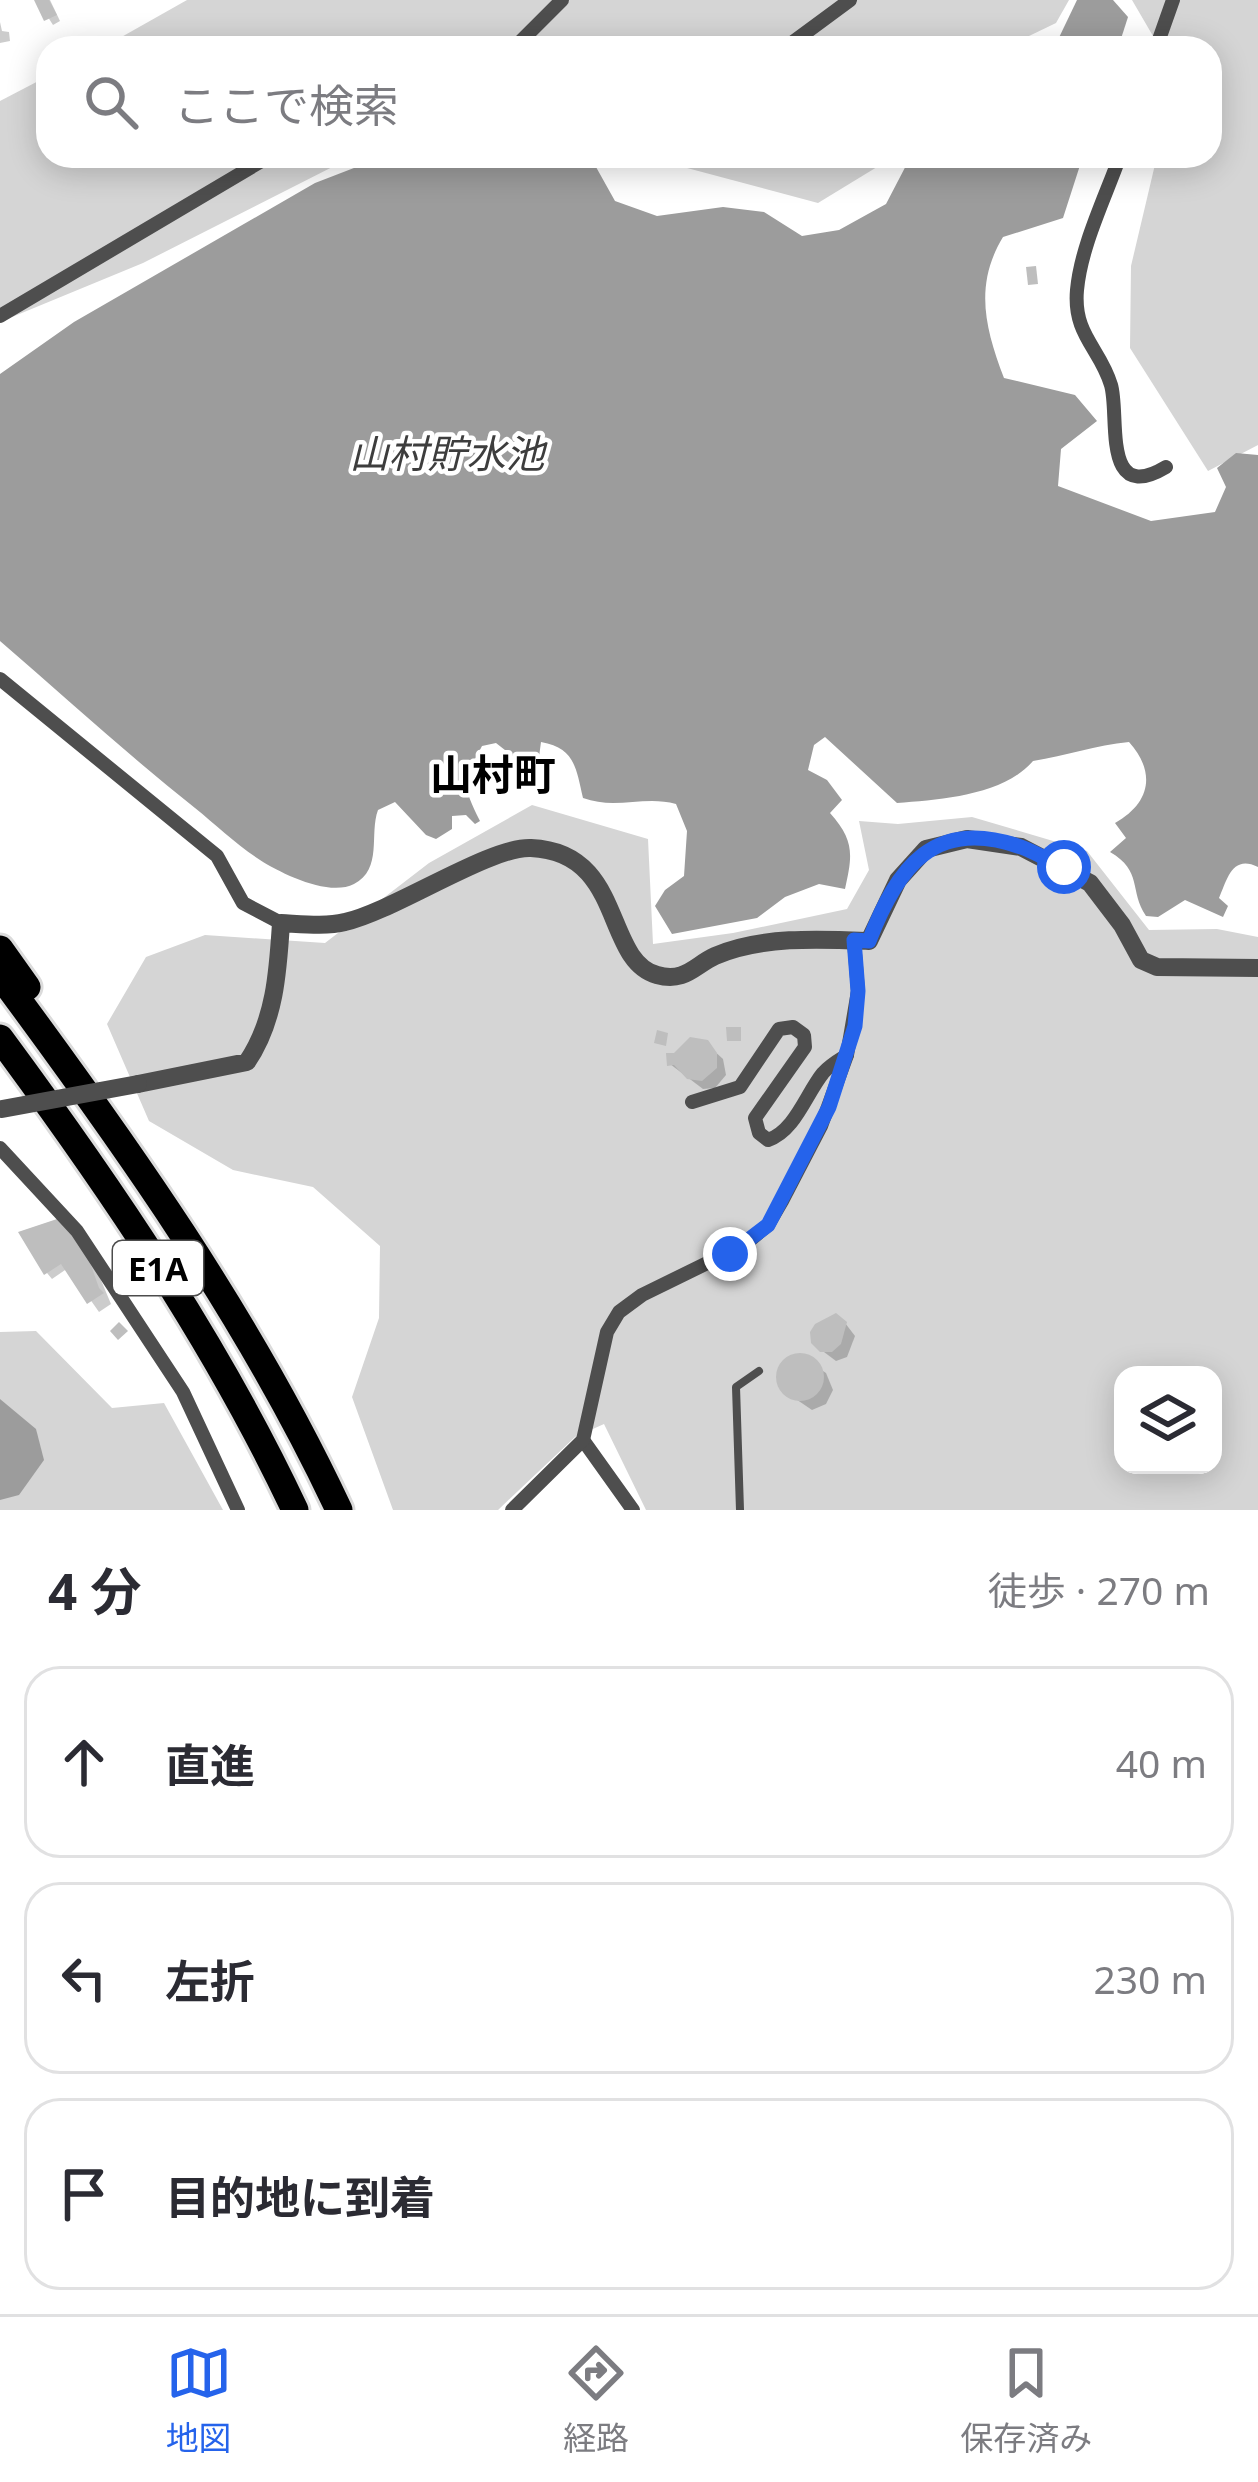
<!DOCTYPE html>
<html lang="ja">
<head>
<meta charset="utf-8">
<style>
  body { margin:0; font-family:"Noto Sans","Noto Sans JP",sans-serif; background:#f2f2f3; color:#2b2b33 }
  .controls { position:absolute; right:36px; bottom:36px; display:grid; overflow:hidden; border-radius:24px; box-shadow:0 6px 30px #0003 }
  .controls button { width:108px; height:108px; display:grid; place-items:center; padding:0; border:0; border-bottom:3px solid #e1e1e2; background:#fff; color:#2b2b33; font:60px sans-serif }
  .stop { position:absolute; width:36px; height:36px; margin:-27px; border:9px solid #2563eb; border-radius:50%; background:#fff }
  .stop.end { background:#2563eb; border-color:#fff; box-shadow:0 3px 12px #0008 }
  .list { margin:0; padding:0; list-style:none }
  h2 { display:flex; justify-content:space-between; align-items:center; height:156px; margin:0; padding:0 48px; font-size:51px }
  h2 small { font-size:39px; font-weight:400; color:#7c7c81 }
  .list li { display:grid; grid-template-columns:78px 1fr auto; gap:36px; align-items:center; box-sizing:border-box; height:192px; margin:0 24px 24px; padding:0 24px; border:3px solid #e1e1e2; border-radius:36px }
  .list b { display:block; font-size:45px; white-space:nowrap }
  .list em { font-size:39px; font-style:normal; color:#7c7c81 }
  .icon { flex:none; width:66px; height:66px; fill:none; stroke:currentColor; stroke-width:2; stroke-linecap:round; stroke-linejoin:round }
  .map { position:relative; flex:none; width:1258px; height:1510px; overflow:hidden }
  .search { position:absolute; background:#fff; box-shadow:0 6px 30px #0003; left:36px; right:36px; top:36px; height:132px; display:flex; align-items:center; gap:30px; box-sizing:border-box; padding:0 42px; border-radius:36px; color:#7c7c81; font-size:45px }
  .sheet { height:804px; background:#fff }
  nav { display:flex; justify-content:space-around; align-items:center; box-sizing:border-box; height:168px; border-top:3px solid #e1e1e2; background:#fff; font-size:33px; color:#7c7c81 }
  nav a { display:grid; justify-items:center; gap:6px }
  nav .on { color:#2563eb }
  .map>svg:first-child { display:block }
</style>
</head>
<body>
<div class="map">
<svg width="1258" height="1510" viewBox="0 0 1258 1510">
  <rect width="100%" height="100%" fill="#fff"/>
  <g fill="#d5d5d5" fill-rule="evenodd">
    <path d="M187 0H1069L1056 23 1004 48H102Z"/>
    <path d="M1132 0H1258V445L1208 471 1130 348 1131 266 1157 156H1210V48H1160Z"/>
    <path d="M48 76V156H354L143 263 0 322V101Z"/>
    <path d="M642 156H895L818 203Z"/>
    <path d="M532 805 648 839 653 944 733 933 847 909 869 870 859 821 898 824 972 817 1087 851 1149 930 1217 929 1258 937V1510H646L604 1424 575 1437 498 1510H393L352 1397 379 1318 380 1246 313 1187 233 1170 149 1121 107 1024 146 957 205 935 325 943 429 863ZM1123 1375H1213V1465H1123Z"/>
    <path d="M36 1331 112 1408 164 1403 223 1510H0V1332Z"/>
  </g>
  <g fill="#9c9c9c">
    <path d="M1077 0H1113L1128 17 1118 48H1054Z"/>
    <path d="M385 156H599L596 167 615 201 657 216 723 207 764 212 802 236 839 230 886 204 911 156H1083L1063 218 1003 237C974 285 985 328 1004 378L1075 395 1097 421 1061 449 1058 486 1151 521 1215 512 1226 487 1217 468 1236 453 1258 455V867C1232 854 1227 880 1219 898L1228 906 1223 917 1185 900 1158 917 1146 916C1129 891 1143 871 1110 852L1126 838 1115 823C1151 803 1156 772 1129 742 1096 745 1066 756 1033 761 1004 795 941 800 897 803L825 737 814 745 808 770 827 780 842 800 830 813C854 840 853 854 845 889L819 884 785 897 757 918 672 934 655 906 665 890 684 876 687 831 676 804C645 795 615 810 583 798 576 768 575 748 541 742L539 757 532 762 519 761 496 743 482 746C463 782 461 783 480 821L475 824 466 815 452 816V829L436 839 426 835 395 802 378 810C369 834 383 869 354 884 329 897 282 874 260 860 237 845 216 825 195 808 128 755 65 697 0 641V374L74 322 315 183Z"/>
    <path d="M0 1399 36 1429 44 1460 19 1495 0 1500Z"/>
  </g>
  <g fill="#0003">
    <path d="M37 0H50L60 21 53 25Z"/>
    <path d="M0 22 2 31 9 32 10 41 0 43Z"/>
    <path d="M712 1049 723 1059 726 1075 715 1088 703 1089 670 1064Z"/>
    <path d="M62 1220 93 1261 111 1304 99 1312 68 1268 52 1279 47 1273Z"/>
    <path d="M842 1319 855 1336 847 1357 836 1361 816 1346Z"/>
    <path d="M800 1356 826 1373 833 1390 826 1404 812 1410 784 1391 779 1377 786 1362Z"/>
  </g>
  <g fill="#bebebe">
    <path d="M34 0H49L57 15 44 21Z"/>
    <path d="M1036 266 1038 284 1028 285 1026 267Z"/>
    <path d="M726 1027H741V1041H727Z"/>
    <path d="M657 1030 668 1033 666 1046 654 1043Z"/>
    <path d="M690 1037 708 1040 717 1053V1068L702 1081 687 1079 674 1065 667 1066 666 1053H674Z"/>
    <path d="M63 1217 85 1248 99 1288 104 1293 87 1304 61 1264 44 1275 18 1232Z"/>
    <path d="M836 1313 847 1322 841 1344 832 1352H820L811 1343 810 1332 815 1324Z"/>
    <path d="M119 1322 128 1331 118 1340 110 1331Z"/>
    <circle cx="800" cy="1377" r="24"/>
  </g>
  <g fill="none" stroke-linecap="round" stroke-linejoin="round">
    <defs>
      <g id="motorway">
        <path d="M0 949 27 987"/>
        <path d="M0 975C126 1145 249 1318 339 1510"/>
        <path d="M0 1038C110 1187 216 1342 295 1510"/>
      </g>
    </defs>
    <use href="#motorway" stroke="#dbdbdb" stroke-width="33"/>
    <path stroke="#4e4e4e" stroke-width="8" d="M740 1510 736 1387 759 1371"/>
    <g stroke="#4e4e4e" stroke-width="14">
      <path d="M514 48 562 0"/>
      <path d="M785 48 850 0"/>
      <path d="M1156 48 1173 0"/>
      <path d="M1120 156C1105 198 1081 246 1077 290 1073 335 1100 348 1111 385 1120 415 1101 506 1166 467"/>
      <path d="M0 316 270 156"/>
      <path d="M0 679 217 856 243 903 281 923"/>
      <path d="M692 1102 740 1087 779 1029 793 1027 804 1035 805 1047 755 1118 759 1133 768 1140C795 1131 806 1094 823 1073 830 1065 839 1060 847 1055"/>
      <path d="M0 1148 77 1231 183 1392 238 1510"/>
      <path d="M583 1440 633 1510"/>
      <path d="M512 1510 583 1440 607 1332 619 1312 642 1295 744 1245 768 1225 782 1201 821 1126 847 1055 858 991 854 941"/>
    </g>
    <path stroke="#4e4e4e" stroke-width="18" d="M138 1084 247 1062C275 1021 278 971 281 923 301 924 326 927 345 922 394 911 490 846 531 848 625 852 603 960 657 975 685 983 695 965 715 956 760 936 821 939 869 941L898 880 926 849 967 839 1021 847 1090 883 1122 925 1141 960 1157 967 1258 968"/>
    <use href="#motorway" stroke="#000" stroke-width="27"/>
    <path stroke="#4e4e4e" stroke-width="18" d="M2 1109 138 1084"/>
  </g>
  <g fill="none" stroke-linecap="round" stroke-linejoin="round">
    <path stroke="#2563eb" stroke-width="15" d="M730 1254 768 1225 829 1107 855 1026 858 991 854 940 869 941C897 868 934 816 1021 847 1035 852 1049 861 1064 867"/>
  </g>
  <g text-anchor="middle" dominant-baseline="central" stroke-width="9" stroke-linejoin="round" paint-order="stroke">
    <rect fill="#fff" stroke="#4c4c4c" stroke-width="3" x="113" y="1241" width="90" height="54" rx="9"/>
    <g font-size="33" font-weight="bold" fill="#000">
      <text x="158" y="1268">E1A</text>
    </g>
    <g font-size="39" font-style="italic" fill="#3d3d3d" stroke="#fff">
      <text x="447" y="452">山村貯水池</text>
    </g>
    <g font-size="42" font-weight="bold" fill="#000" stroke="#fff">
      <text x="493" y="773">山村町</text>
    </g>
  </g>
</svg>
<div class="controls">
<button><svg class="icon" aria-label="layers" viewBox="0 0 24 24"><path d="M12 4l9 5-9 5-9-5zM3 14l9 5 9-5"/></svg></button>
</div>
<div class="stop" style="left:1064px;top:867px"></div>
<div class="stop end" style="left:730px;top:1254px"></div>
<div class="search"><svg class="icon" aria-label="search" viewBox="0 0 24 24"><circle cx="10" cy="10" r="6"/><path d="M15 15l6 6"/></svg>ここで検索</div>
</div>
<section class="sheet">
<h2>4 分<small>徒歩 · 270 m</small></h2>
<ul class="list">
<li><svg class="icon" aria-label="ahead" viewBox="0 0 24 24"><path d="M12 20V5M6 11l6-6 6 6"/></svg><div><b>直進</b></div><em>40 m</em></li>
<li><svg class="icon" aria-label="left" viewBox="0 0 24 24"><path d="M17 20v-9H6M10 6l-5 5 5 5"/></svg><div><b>左折</b></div><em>230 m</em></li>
<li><svg class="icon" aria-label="arrive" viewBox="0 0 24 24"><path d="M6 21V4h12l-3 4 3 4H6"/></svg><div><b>目的地に到着</b></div></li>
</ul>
</section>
<nav>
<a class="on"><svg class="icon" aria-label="map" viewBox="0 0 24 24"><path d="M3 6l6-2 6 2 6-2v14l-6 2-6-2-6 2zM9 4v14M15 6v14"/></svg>地図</a>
<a><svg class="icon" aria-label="directions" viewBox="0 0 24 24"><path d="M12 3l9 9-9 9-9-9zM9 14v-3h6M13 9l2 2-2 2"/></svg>経路</a>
<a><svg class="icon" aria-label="saved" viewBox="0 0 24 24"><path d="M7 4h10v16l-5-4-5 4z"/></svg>保存済み</a>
</nav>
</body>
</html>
